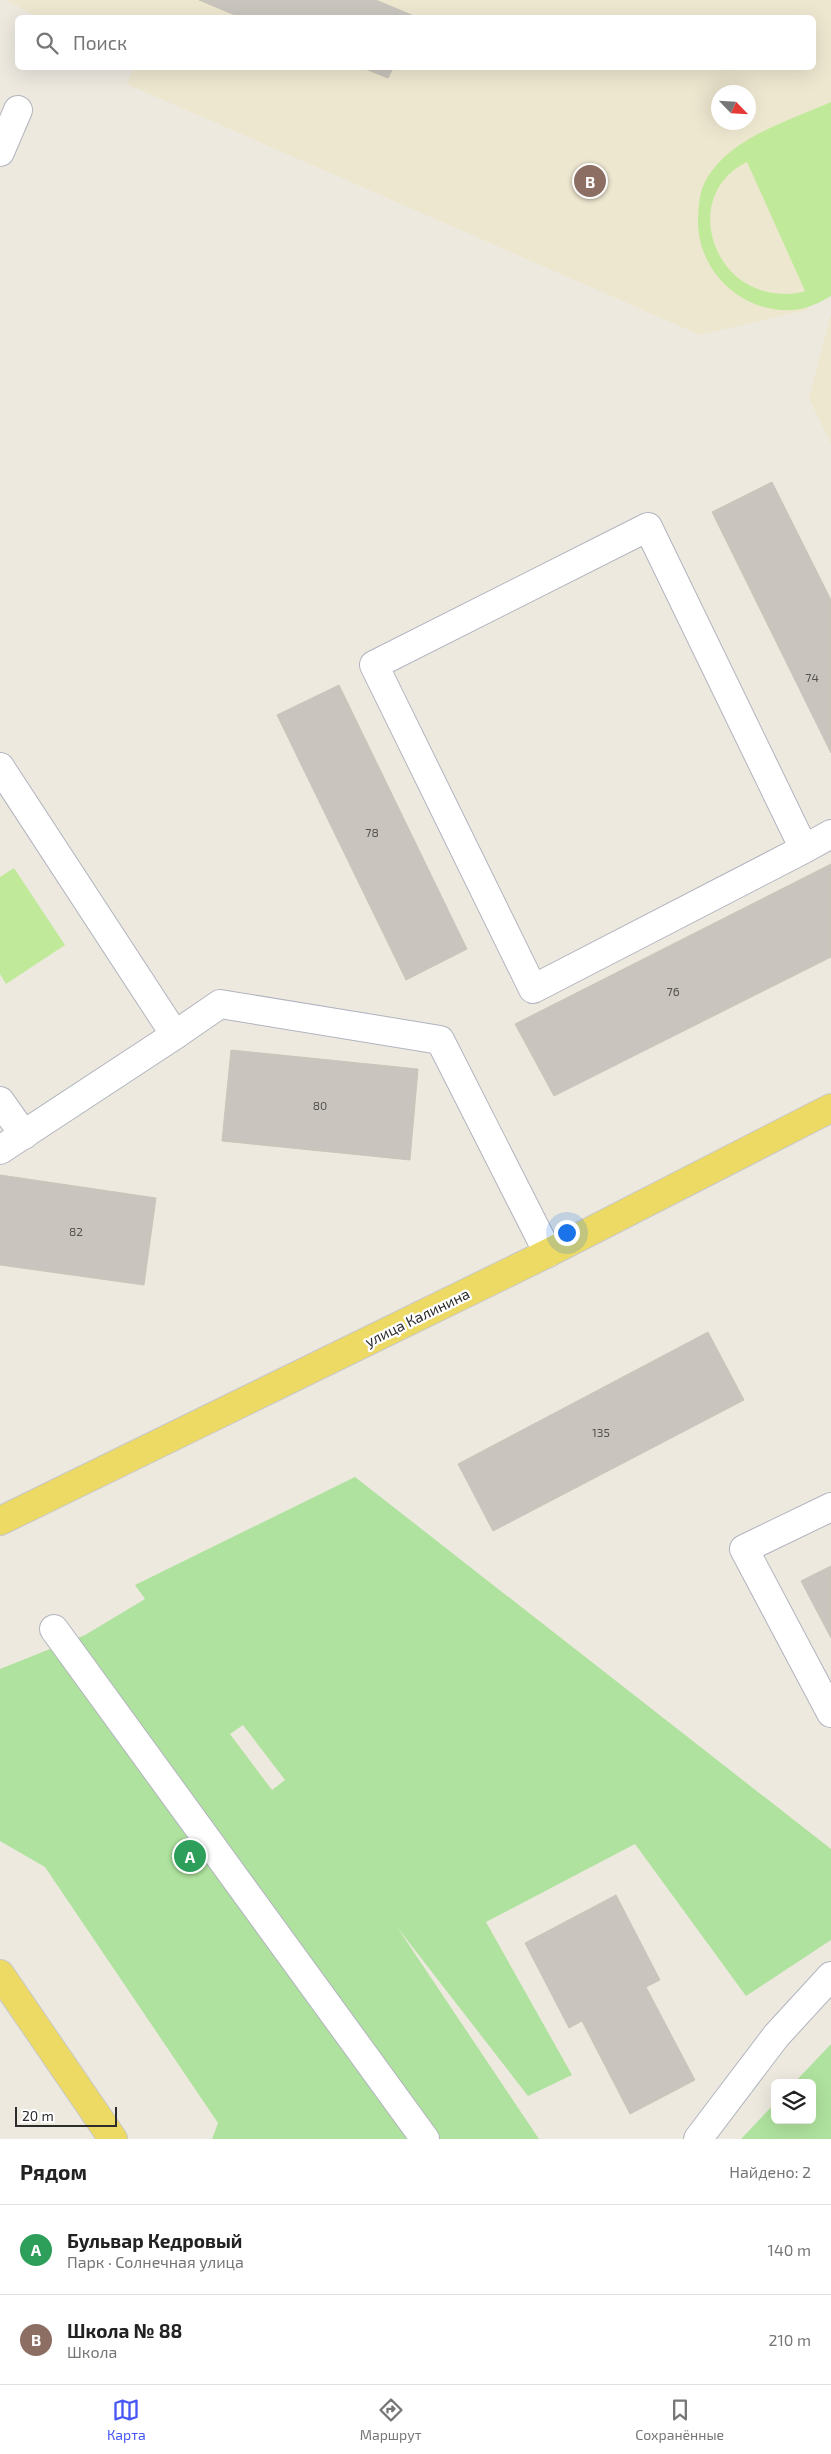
<!DOCTYPE html>
<html lang="ru">
<head>
<meta charset="utf-8">
<style>
  body { margin:0; font-family:"Exo 2",sans-serif; background:#f2f2f2; color:#222 }
  .controls { position:absolute; right:15px; bottom:15px; display:grid; overflow:hidden; border-radius:8px; box-shadow:0 5px 20px #0002 }
  .controls button { width:45px; height:45px; display:grid; place-items:center; padding:0; border:0; border-bottom:1px solid #e0e0e0; background:#fff; color:#222; font:25px sans-serif }
  .compass { position:absolute; left:711px; top:85px; width:45px; height:45px; border-radius:50%; background:#fff; box-shadow:0 5px 20px #0002; rotate:115deg }
  .scale { position:absolute; left:15px; bottom:12px; width:102px; box-sizing:border-box; padding-left:5px; border:2px solid #2c2c2c; border-top:0; font-size:14px; line-height:18px; white-space:nowrap; color:#2c2c2c; -webkit-text-stroke:4px #fff; paint-order:stroke }
  .you { position:absolute; left:566px; top:1232px; width:18px; height:18px; margin:-12px; border:4px solid #fff; border-radius:50%; background:#1a73e8; box-shadow:0 0 0 8px #1a73e833 }
  .badge { display:grid; place-items:center; width:32px; height:32px; border-radius:50%; background:#4556f4; color:#fff; font-size:16px; font-weight:700 }
  .pin { position:absolute; translate:-50% -50%; border:2px solid #fff; box-shadow:0 1px 5px #0006 }
  .list { margin:0; padding:0; list-style:none }
  h2 { display:flex; justify-content:space-between; align-items:center; height:65px; margin:0; padding:0 20px; font-size:21px }
  h2 small { font-size:16px; font-weight:400; color:#767676 }
  .list li { display:grid; grid-template-columns:32px 1fr auto; gap:15px; align-items:center; box-sizing:border-box; height:90px; padding:0 20px; border-top:1px solid #e0e0e0 }
  .list b { display:block; font-size:19px; white-space:nowrap }
  .list p { margin:0; font-size:16px; white-space:nowrap; color:#767676 }
  .list em { font-size:16px; font-style:normal; color:#767676 }
  .icon { flex:none; width:28px; height:28px; fill:none; stroke:currentColor; stroke-width:2; stroke-linecap:round; stroke-linejoin:round }
  .map { position:relative; flex:none; width:831px; height:2139px; overflow:hidden }
  .search { position:absolute; background:#fff; box-shadow:0 5px 20px #0002; left:15px; right:15px; top:15px; height:55px; display:flex; align-items:center; gap:12px; box-sizing:border-box; padding:0 18px; border-radius:8px; color:#767676; font-size:19px }
  .sheet { height:245px; background:#fff }
  nav { display:flex; justify-content:space-around; align-items:center; box-sizing:border-box; height:70px; border-top:1px solid #e0e0e0; background:#fff; font-size:14px; color:#767676 }
  nav a { display:grid; justify-items:center; gap:2px }
  nav .on { color:#4556f4 }
  .map>svg:first-child { display:block }
</style>
</head>
<body>
<div class="map">
<svg width="831" height="2139" viewBox="0 0 831 2139">
  <rect width="100%" height="100%" fill="#ede9df"/>
  <g fill="#eee7d0" fill-rule="evenodd">
    <path d="M5 0H831V240L807 310 700 335 127 84 134 68H814V18H40ZM718 92H748V122H718Z"/>
    <path d="M831 314V444L809 398Z"/>
  </g>
  <g fill="#afe29e" fill-rule="evenodd">
    <path d="M355 1477 831 1849V1940L746 1996 635 1844 486 1922 572 2075 528 2096 397 1927 539 2139H212L218 2123 45 1867 0 1841V1669L85 1635 145 1599 135 1585ZM243 1725 285 1780 272 1790 230 1734Z"/>
    <path d="M831 2044V2139H741L775 2103V2120H812V2083H794Z"/>
  </g>
  <g fill="#c0e99a" fill-rule="evenodd">
    <path d="M831 102V296C819 303 807 309 792 310 740 313 696 269 698 218 699 204 699 191 707 178 733 136 789 121 831 102ZM747 162 805 291 803 292C715 310 676 196 747 162Z"/>
    <path d="M14 868 65 945 6 984 0 974V877Z"/>
  </g>
  <g fill="#c9c5be" stroke="#c9c5b9">
    <path d="M199 0H376L414 16V18H242Z"/>
    <path d="M363 68H393L388 78Z"/>
    <path d="M772 482 831 600V753L712 512Z"/>
    <path d="M339 685 467 949 406 980 277 715Z"/>
    <path d="M831 864V957L554 1096 515 1024Z"/>
    <path d="M231 1050 418 1069 410 1160 222 1141Z"/>
    <path d="M0 1175 156 1198 144 1285 0 1265Z"/>
    <path d="M708 1332 744 1400 493 1531 458 1464Z"/>
    <path d="M831 1566V1638L801 1581Z"/>
    <path d="M616 1895 660 1980 646 1987 695 2080 630 2114 582 2021 569 2028 525 1943Z"/>
  </g>
  <g fill="none" stroke-linecap="round" stroke-linejoin="round">
    <defs>
      <g id="minor">
        <path d="M0 152 18 110"/>
        <path d="M0 767 175 1035 0 1150"/>
        <path d="M804 849 648 527 374 665 533 989 804 849 831 834"/>
        <path d="M175 1035 220 1004 440 1040 548 1253"/>
        <path d="M0 1101 24 1135"/>
        <path d="M831 1507 744 1549 831 1713"/>
        <path d="M54 1629 425 2139"/>
        <path d="M698 2139 776 2036 831 1976"/>
      </g>
      <g id="major">
        <path d="M0 1521 548 1253 831 1108"/>
        <path d="M0 1974 113 2139"/>
      </g>
    </defs>
    <use href="#minor" stroke="#b2b4bf" stroke-width="30"/>
    <use href="#major" stroke="#c8c8c8" stroke-width="30"/>
    <use href="#minor" stroke="#fff" stroke-width="28"/>
    <use href="#major" stroke="#edda65" stroke-width="28"/>
  </g>
  <g text-anchor="middle" dominant-baseline="central" stroke-width="4.5" stroke-linejoin="round" paint-order="stroke">
    <g font-size="12" fill="#535250">
      <text x="812" y="677">74</text>
      <text x="372" y="832">78</text>
      <text x="673" y="991">76</text>
      <text x="320" y="1105">80</text>
      <text x="76" y="1231">82</text>
      <text x="601" y="1432">135</text>
    </g>
    <g font-size="15" fill="#2c2c2c" stroke="#fff">
      <text transform="translate(417 1317) rotate(-26)">улица Калинина</text>
    </g>
  </g>
</svg>
<div class="controls">
<button><svg class="icon" aria-label="layers" viewBox="0 0 24 24"><path d="M12 4l9 5-9 5-9-5zM3 14l9 5 9-5"/></svg></button>
</div>
<svg class="compass" viewBox="-18 -18 36 36"><path d="M0-13l5 13h-10z" fill="#e53935"/><path d="M0 13l5-13h-10z" fill="#767676"/></svg>
<div class="scale">20 m</div>
<div class="you"></div>
<div class="pin badge" style="left:190px;top:1856px;background:#2e9e5b">A</div>
<div class="pin badge" style="left:590px;top:181px;background:#8d6e63">B</div>
<div class="search"><svg class="icon" aria-label="search" viewBox="0 0 24 24"><circle cx="10" cy="10" r="6"/><path d="M15 15l6 6"/></svg>Поиск</div>
</div>
<section class="sheet">
<h2>Рядом<small>Найдено: 2</small></h2>
<ul class="list">
<li><span class="badge" style="background:#2e9e5b">A</span><div><b>Бульвар Кедровый</b><p>Парк · Солнечная улица</p></div><em>140 m</em></li>
<li><span class="badge" style="background:#8d6e63">B</span><div><b>Школа № 88</b><p>Школа</p></div><em>210 m</em></li>
</ul>
</section>
<nav>
<a class="on"><svg class="icon" aria-label="map" viewBox="0 0 24 24"><path d="M3 6l6-2 6 2 6-2v14l-6 2-6-2-6 2zM9 4v14M15 6v14"/></svg>Карта</a>
<a><svg class="icon" aria-label="directions" viewBox="0 0 24 24"><path d="M12 3l9 9-9 9-9-9zM9 14v-3h6M13 9l2 2-2 2"/></svg>Маршрут</a>
<a><svg class="icon" aria-label="saved" viewBox="0 0 24 24"><path d="M7 4h10v16l-5-4-5 4z"/></svg>Сохранённые</a>
</nav>
</body>
</html>
